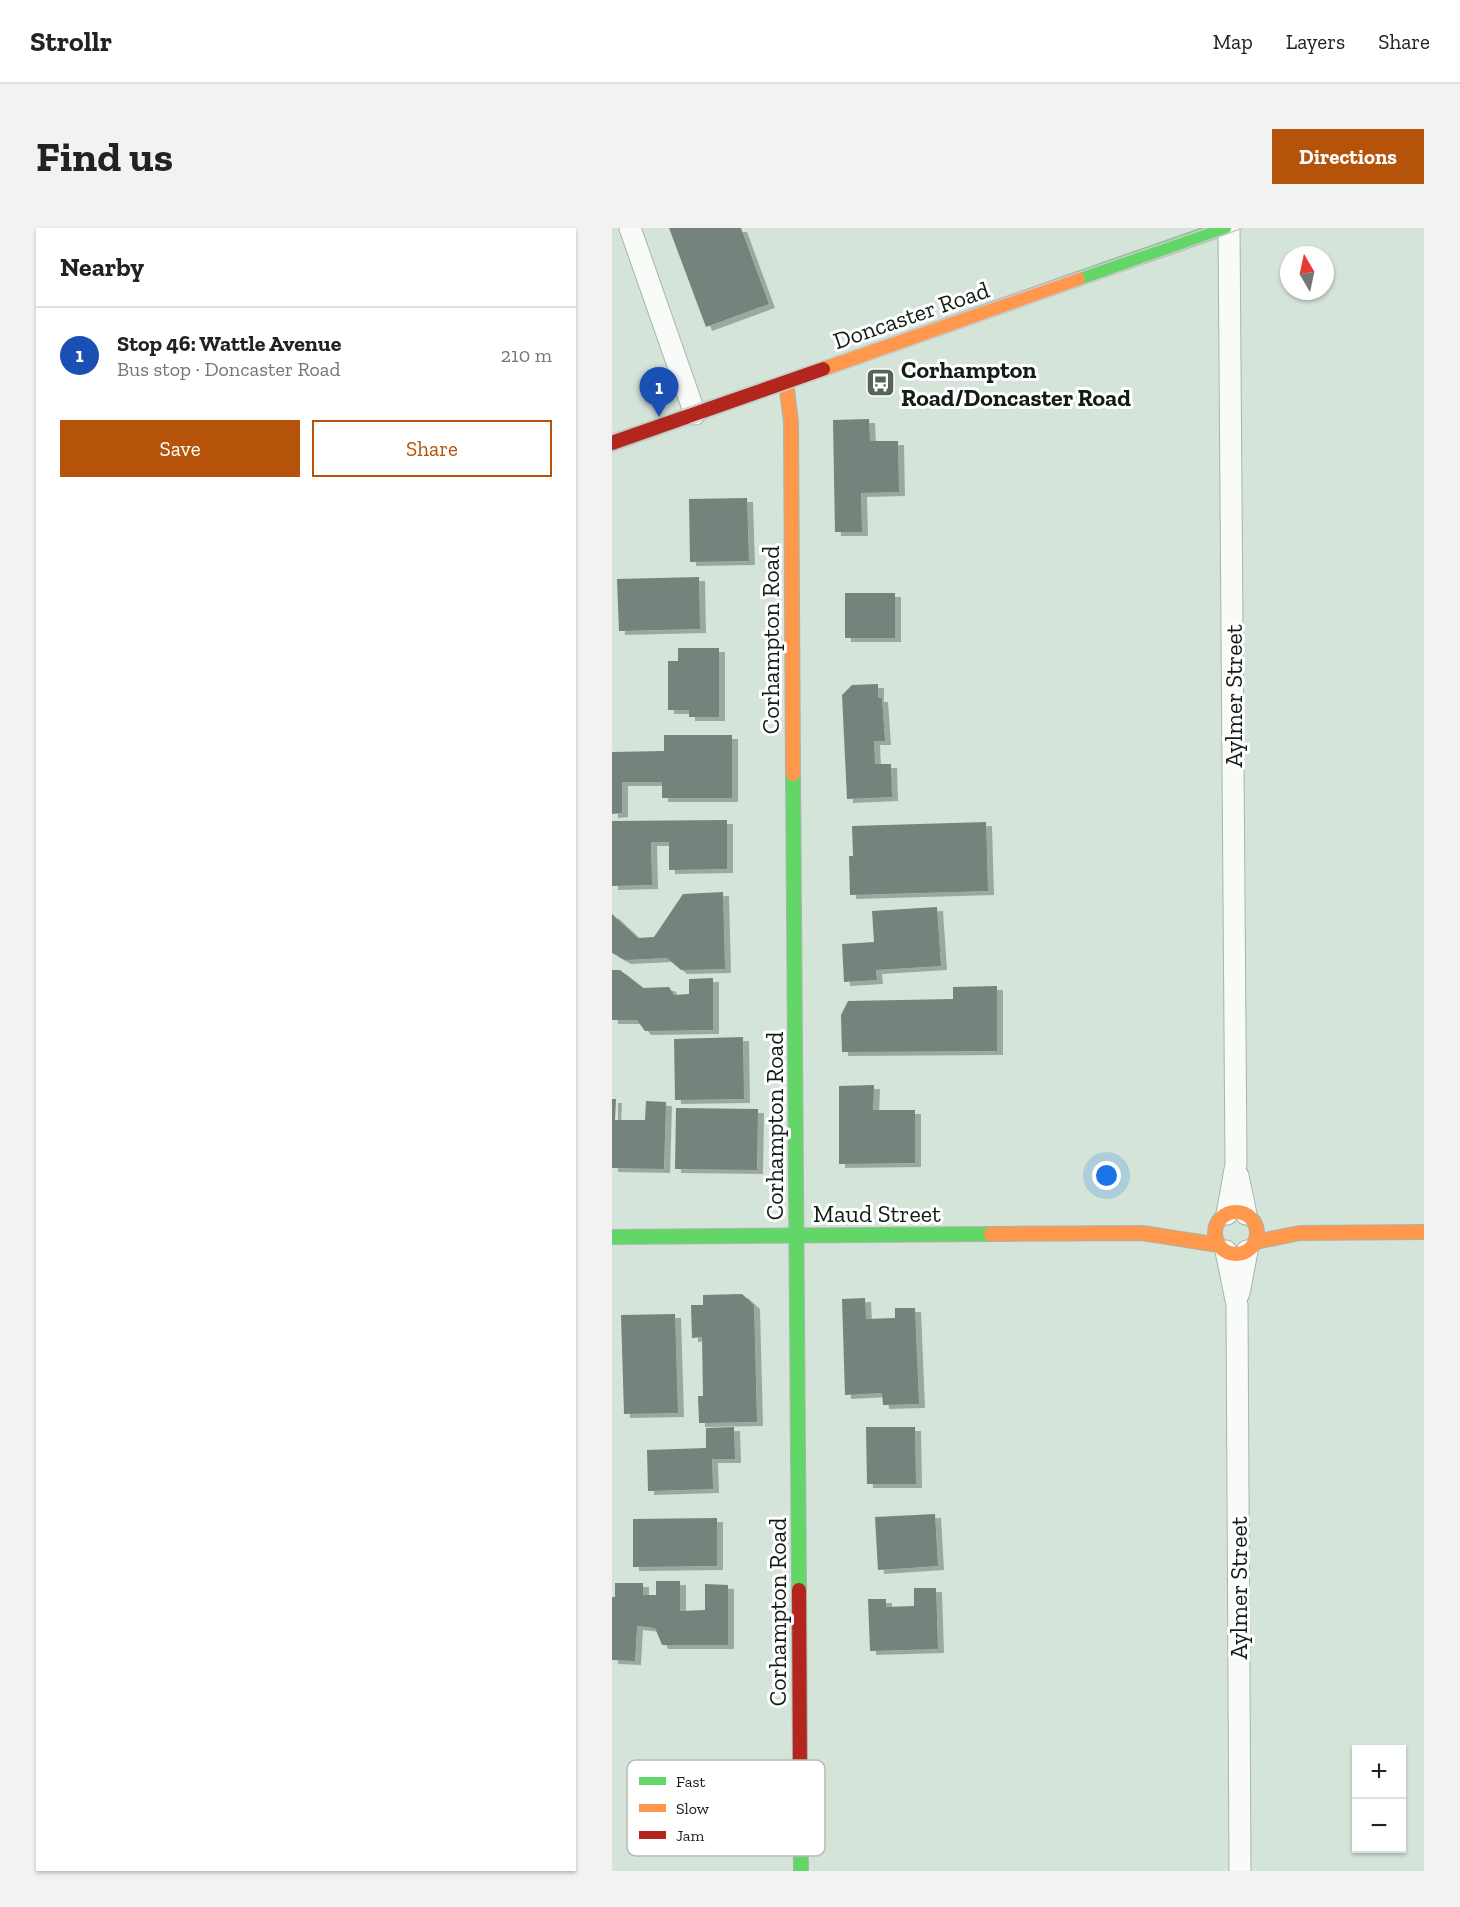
<!DOCTYPE html>
<html lang="en">
<head>
<meta charset="utf-8">
<style>
  body { margin:0; font-family:"Zilla Slab",serif; background:#f2f2f2; color:#222 }
  .controls { position:absolute; right:18px; bottom:18px; display:grid; overflow:hidden; border-radius:0px; box-shadow:0 2px 4px #0004 }
  .controls button { width:54px; height:54px; display:grid; place-items:center; padding:0; border:0; border-bottom:2px solid #e0e0e0; background:#fff; color:#222; font:30px sans-serif }
  .compass { position:absolute; left:668px; top:18px; width:54px; height:54px; border-radius:50%; background:#fff; box-shadow:0 2px 4px #0004; rotate:351deg }
  .you { position:absolute; left:495px; top:948px; width:21px; height:21px; margin:-15px; border:4px solid #fff; border-radius:50%; background:#1a73e8; box-shadow:0 0 0 9px #1a73e833 }
  .badge { display:grid; place-items:center; width:39px; height:39px; border-radius:50%; background:#b45309; color:#fff; font-size:20px; font-weight:700 }
  .pin { position:absolute; translate:-50% -50px; filter:drop-shadow(0 2px 3px #0008) }
  .pin::after { content:''; position:absolute; top:32px; width:21px; height:18px; background:inherit; clip-path:polygon(0 0,100% 0,50% 100%) }
  .list { margin:0; padding:0; list-style:none }
  h2 { display:flex; justify-content:space-between; align-items:center; height:78px; margin:0; padding:0 24px; font-size:26px }
  h2 small { font-size:20px; font-weight:400; color:#767676 }
  .list li { display:grid; grid-template-columns:39px 1fr auto; gap:18px; align-items:center; box-sizing:border-box; height:96px; padding:0 24px; border-top:2px solid #e0e0e0 }
  .list b { display:block; font-size:22px; white-space:nowrap }
  .list p { margin:0; font-size:20px; white-space:nowrap; color:#767676 }
  .list em { font-size:20px; font-style:normal; color:#767676 }
  .actions { display:flex; gap:12px; padding:18px 24px }
  .actions a { flex:1; padding:14px 0; border:2px solid #b45309; border-radius:0px; text-align:center; font-size:21px; color:#b45309 }
  .actions .main { background:#b45309; color:#fff }
  .map { position:relative; flex:none; width:812px; height:1643px; overflow:hidden; border-radius:0px }
  header { display:flex; align-items:center; gap:36px; box-sizing:border-box; height:84px; padding:0 30px; background:#fff; border-bottom:2px solid #e0e0e0 }
  header strong { font-size:28px }
  nav { display:flex; gap:33px; margin-inline-start:auto; font-size:21px }
  .intro { display:flex; align-items:center; justify-content:space-between; box-sizing:border-box; height:144px; padding:0 36px }
  h1 { margin:0; font-size:42px }
  .button { padding:15px 27px; border-radius:0px; background:#b45309; color:#fff; font-size:21px; font-weight:700 }
  main { display:flex; gap:36px; padding:0 36px }
  aside { flex:1; background:#fff; border-radius:0px; box-shadow:0 2px 4px #0004 }
  .map>svg:first-child { display:block }
</style>
</head>
<body>
<header>
<strong>Strollr</strong>
<nav><a>Map</a><a>Layers</a><a>Share</a></nav>
</header>
<div class="intro"><h1>Find us</h1><a class="button">Directions</a></div>
<main>
<aside>
<h2>Nearby<small></small></h2>
<ul class="list">
<li><span class="badge" style="background:#1a4fb4">1</span><div><b>Stop 46: Wattle Avenue</b><p>Bus stop · Doncaster Road</p></div><em>210 m</em></li>
</ul>
<div class="actions"><a class="main">Save</a><a>Share</a></div>
</aside>
<div class="map">
<svg width="812" height="1643" viewBox="0 0 812 1643">
  <defs>
    <filter id="shadow"><feDropShadow dx="6" dy="4" stdDeviation="0" flood-color="#0004"/></filter>
  </defs>
  <rect width="100%" height="100%" fill="#d4e4d9"/>
  <g fill="#74837d" filter="url(#shadow)">
    <path d="M57 0H129L157 76 94 99Z"/>
    <path d="M257 191 258 213H286L287 264 249 265 250 304H223L221 192Z"/>
    <path d="M135 270 137 333 78 334 77 271Z"/>
    <path d="M87 349 88 401 7 403 5 351Z"/>
    <rect x="233" y="365" width="50" height="45"/>
    <path d="M66 420H107V489H77V482H56V433H66Z"/>
    <path d="M266 456V470H270L273 513H262L263 536H279L280 569 235 571 230 467 240 457Z"/>
    <path d="M52 507H120V570H50V554H10V585L0 586V524L52 523Z"/>
    <path d="M115 592V641L57 642V614H39L40 657 0 658V593Z"/>
    <path d="M374 594 376 663 238 667 237 628H241L240 598Z"/>
    <path d="M111 664 113 741 69 742 55 730 13 732 0 725V686L26 710 42 709 71 666Z"/>
    <path d="M325 679 329 738 264 742 265 752 232 754 230 716 262 714 260 683Z"/>
    <path d="M0 742H8L31 760 57 759 62 767 77 766V751L101 750V802L33 803 25 792H0Z"/>
    <path d="M385 758V823L230 824 229 787 236 773 341 771V759Z"/>
    <path d="M131 809 132 871 63 872 62 811Z"/>
    <path d="M262 857 261 882H303V935L227 936V858Z"/>
    <path d="M0 871H4L3 892H33L34 873 54 874 52 941 0 940Z"/>
    <path d="M64 880 146 881 145 942 63 941Z"/>
    <path d="M130 1066 142 1077 145 1194 87 1195 86 1168H91L90 1109 80 1110 79 1077H91V1067Z"/>
    <path d="M253 1070 254 1091 283 1090V1080H303L307 1176 271 1177 270 1165 233 1167 230 1071Z"/>
    <path d="M63 1086 66 1185 12 1186 9 1087Z"/>
    <path d="M122 1199 123 1231H100L101 1261 36 1263 35 1222 94 1220V1200Z"/>
    <path d="M254 1199H303L304 1256H255Z"/>
    <path d="M323 1286 326 1338 266 1342 263 1289Z"/>
    <path d="M105 1290V1338L21 1339V1291Z"/>
    <path d="M44 1353H68V1383L93 1382V1356L116 1357V1417H50L43 1400 25 1398 23 1433 0 1432V1369H3V1355H31V1367H44Z"/>
    <path d="M302 1360H324L326 1421 258 1423 256 1371H274V1379L302 1378Z"/>
  </g>
  <g fill="none" stroke-linecap="round" stroke-linejoin="round">
    <defs>
      <g id="street">
        <path d="M18 0 83 186"/>
        <path d="M626 948 634 986"/>
        <path d="M615 986 624 936 617 0"/>
        <path d="M614 1023 625 1077 628 1643"/>
        <path d="M627 1065 635 1023"/>
      </g>
      <g id="fast">
        <path d="M466 51 612 0"/>
        <path d="M181 546 187 1362"/>
        <path d="M0 1009 379 1006"/>
        <path d="M188 1544 189 1643"/>
      </g>
      <g id="slow">
        <path d="M211 141 466 51"/>
        <path d="M174 154 179 194 181 546"/>
        <circle cx="624" cy="1005" r="21"/>
        <path d="M379 1006 530 1005 607 1017"/>
        <path d="M643 1014 688 1005 812 1004"/>
      </g>
      <g id="jam">
        <path d="M0 215 211 141"/>
        <path d="M187 1362 188 1544"/>
      </g>
    </defs>
    <use href="#street" stroke="#a8b5ac" stroke-width="23"/>
    <use href="#fast" stroke="#a8b5ac" stroke-width="16"/>
    <use href="#slow" stroke="#a8b5ac" stroke-width="16"/>
    <use href="#jam" stroke="#a8b5ac" stroke-width="16"/>
    <use href="#street" stroke="#f9fbf9" stroke-width="21"/>
    <use href="#fast" stroke="#63d668" stroke-width="14"/>
    <use href="#slow" stroke="#ff974d" stroke-width="14"/>
    <use href="#jam" stroke="#b3261e" stroke-width="14"/>
    <g stroke="#c8ccca" stroke-width="1.5">
      <path d="M0 206 595 0"/>
      <path d="M0 224 631 0"/>
    </g>
  </g>
  <defs>
    <symbol id="bus-square" viewBox="-11 -11 22 22"><rect x="-9" y="-9" width="18" height="18" rx="4" fill="#57635b" stroke="#fff"/><path d="M-5-6H5V4H4V6H2V4H-2V6H-4V4H-5ZM-3.5-4V0h7V-4ZM-3.5 1.2v1.5H-2V1.2ZM2 1.2v1.5H3.5V1.2Z" fill="#fff"/></symbol>
  </defs>
  <g fill-rule="evenodd">
    <use href="#bus-square" x="252" y="138" width="33" height="33"/>
  </g>
  <g text-anchor="middle" dominant-baseline="central" stroke-width="6" stroke-linejoin="round" paint-order="stroke">
    <g font-size="24" fill="#131d17" stroke="#fff">
      <text transform="translate(299 87) rotate(-19)">Doncaster Road</text>
      <text transform="translate(158 412) rotate(-90)">Corhampton Road</text>
      <text transform="translate(621 468) rotate(-90)">Aylmer Street</text>
      <text transform="translate(162 898) rotate(-90)">Corhampton Road</text>
      <text x="265" y="985">Maud Street</text>
      <text transform="translate(626 1360) rotate(-90)">Aylmer Street</text>
      <text transform="translate(165 1384) rotate(-90)">Corhampton Road</text>
    </g>
    <g font-size="24" font-weight="bold" fill="#131d17" stroke="#fff" text-anchor="start">
      <text x="289" y="141">Corhampton<tspan x="289" dy="28">Road/Doncaster Road</tspan></text>
    </g>
  </g>
  <rect x="15" y="1532" width="198" height="96" rx="9" fill="#fff" stroke="#b8bbb9" stroke-width="1.5"/>
  <rect x="27" y="1549" width="27" height="8" fill="#63d668"/>
  <rect x="27" y="1576" width="27" height="8" fill="#ff974d"/>
  <rect x="27" y="1603" width="27" height="8" fill="#b3261e"/>
  <g font-size="16" fill="#131d17">
    <text x="64" y="1559">Fast</text>
    <text x="64" y="1586">Slow</text>
    <text x="64" y="1613">Jam</text>
  </g>
</svg>
<div class="controls">
<button>+</button>
<button>−</button>
</div>
<svg class="compass" viewBox="-18 -18 36 36"><path d="M0-13l5 13h-10z" fill="#e53935"/><path d="M0 13l5-13h-10z" fill="#767676"/></svg>
<div class="you"></div>
<div class="pin badge" style="left:47px;top:189px;background:#1a4fb4">1</div>
</div>
</main>
</body>
</html>
